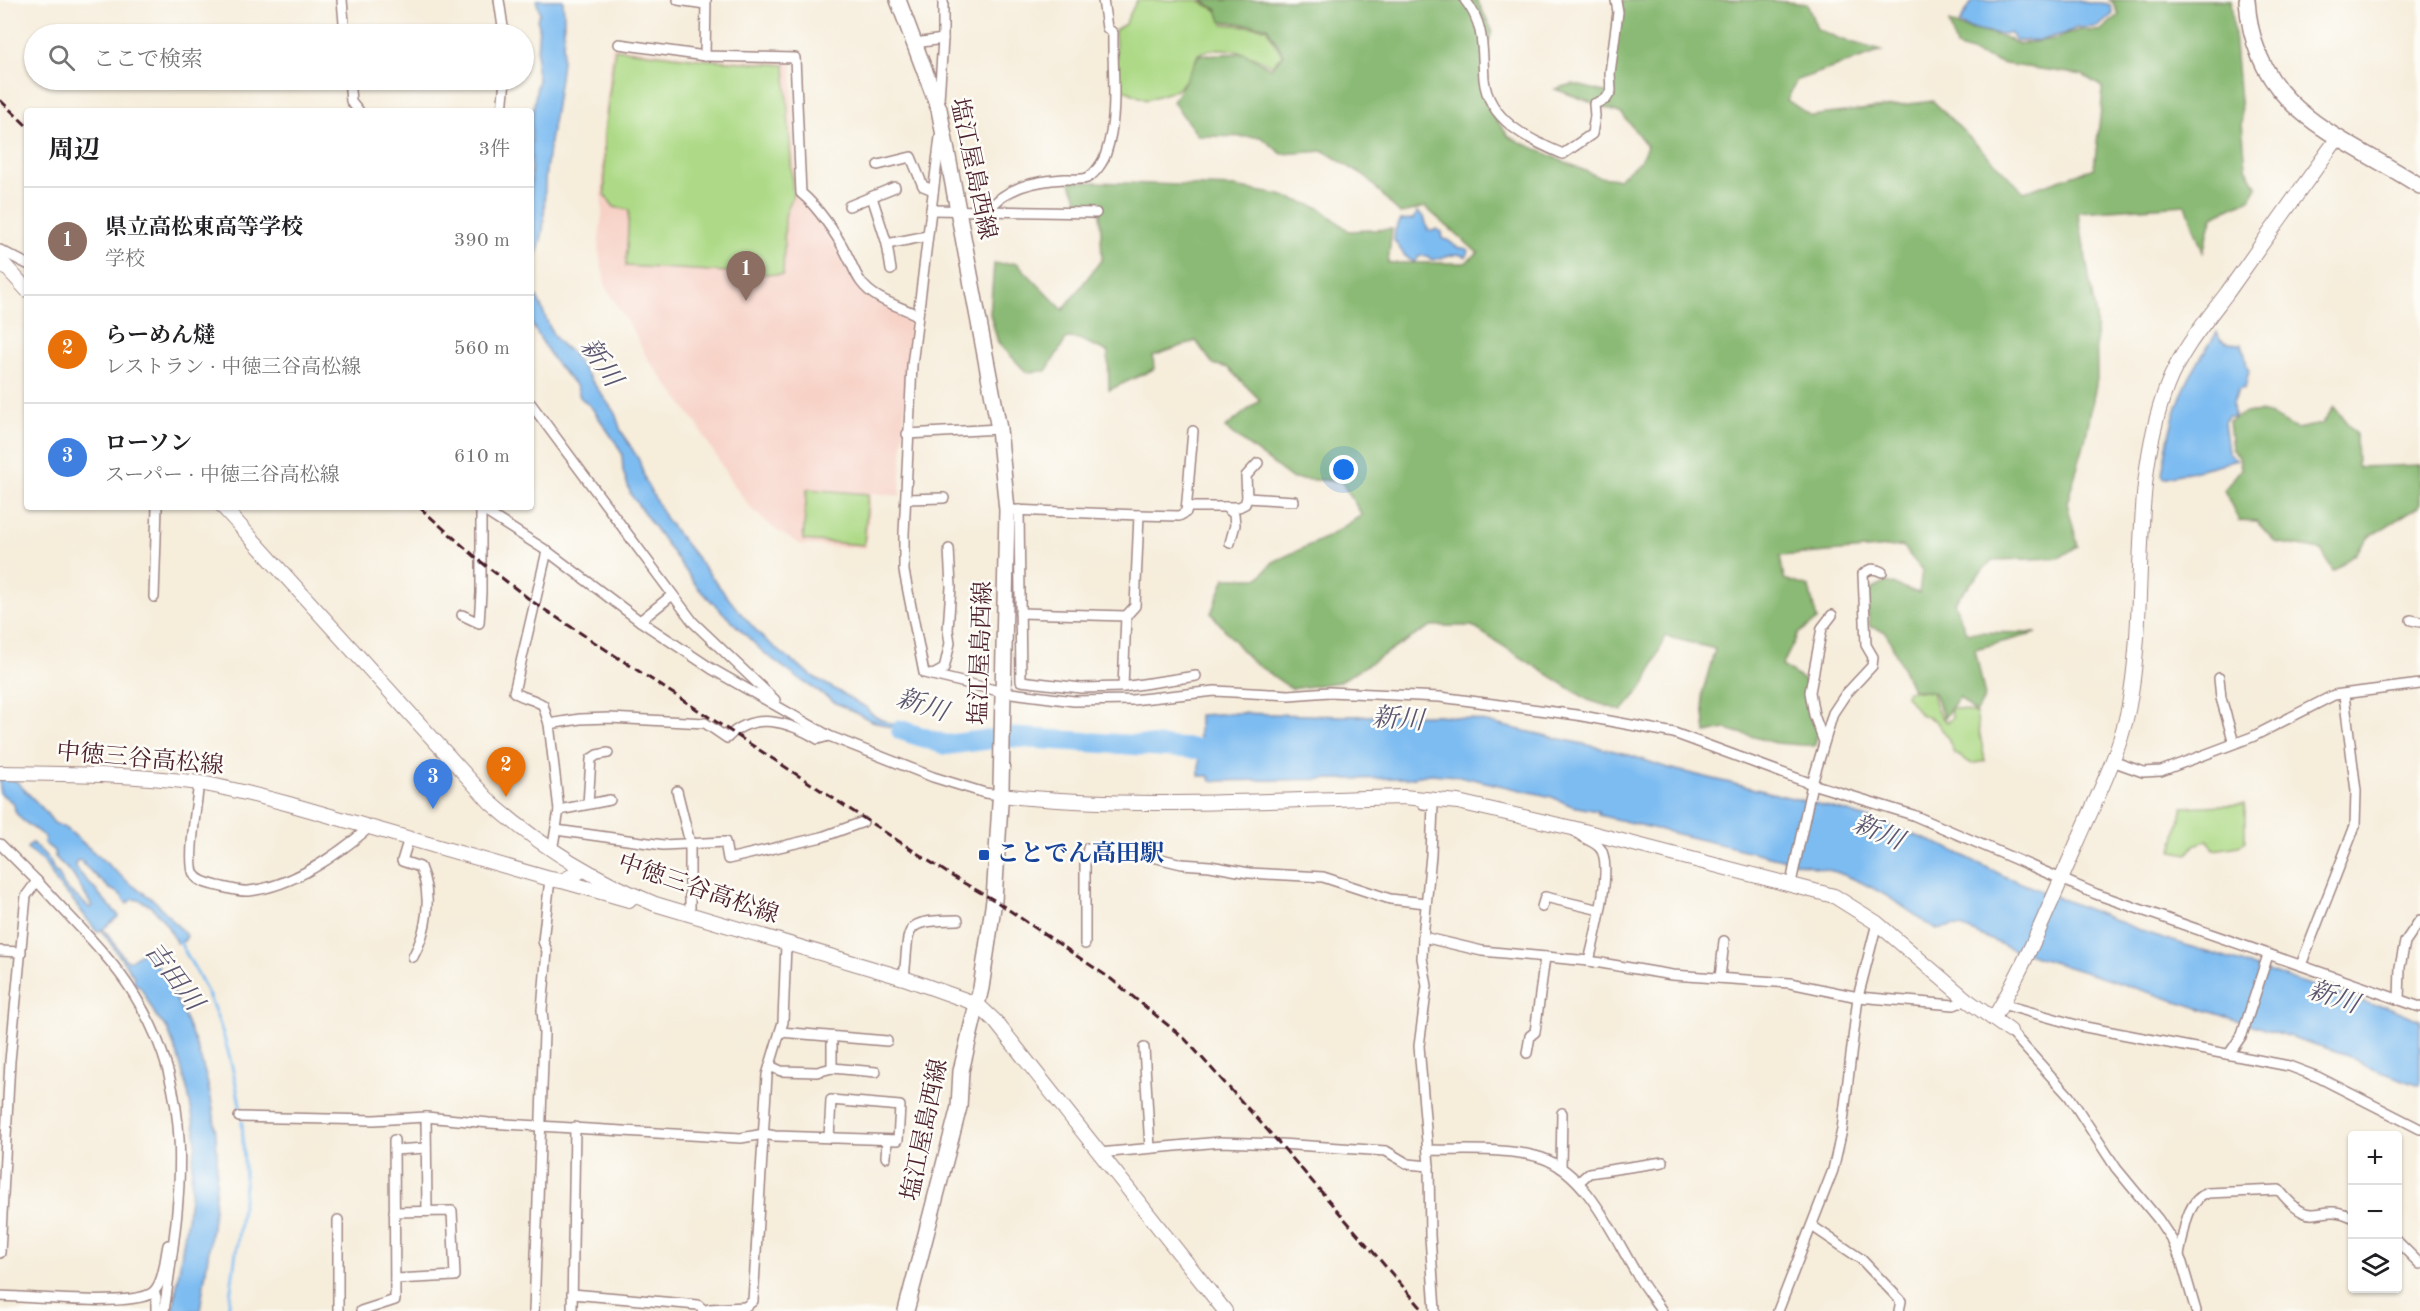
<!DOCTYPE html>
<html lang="ja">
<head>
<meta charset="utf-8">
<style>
  body { margin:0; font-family:"Old Standard TT","Noto Serif JP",serif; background:#f6f6f6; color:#202124 }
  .controls { position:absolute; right:18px; bottom:18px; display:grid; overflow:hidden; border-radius:6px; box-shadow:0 2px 4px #0004 }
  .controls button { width:54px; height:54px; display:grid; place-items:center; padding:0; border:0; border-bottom:2px solid #e0e0e0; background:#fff; color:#202124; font:30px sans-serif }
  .you { position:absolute; left:1344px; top:470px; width:21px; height:21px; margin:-15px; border:4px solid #fff; border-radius:50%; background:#1a73e8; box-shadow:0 0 0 9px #1a73e833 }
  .badge { display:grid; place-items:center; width:39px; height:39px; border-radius:50%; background:#db2777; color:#fff; font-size:20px; font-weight:700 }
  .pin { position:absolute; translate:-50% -50px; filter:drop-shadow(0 2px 3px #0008) }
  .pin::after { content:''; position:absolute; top:32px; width:21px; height:18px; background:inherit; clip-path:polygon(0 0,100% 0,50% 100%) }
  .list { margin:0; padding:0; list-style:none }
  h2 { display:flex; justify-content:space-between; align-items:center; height:78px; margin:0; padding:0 24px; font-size:26px }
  h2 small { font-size:20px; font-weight:400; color:#757577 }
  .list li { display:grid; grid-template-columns:39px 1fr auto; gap:18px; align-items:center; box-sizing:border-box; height:108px; padding:0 24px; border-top:2px solid #e0e0e0 }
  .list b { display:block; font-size:22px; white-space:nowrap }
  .list p { margin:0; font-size:20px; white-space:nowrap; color:#757577 }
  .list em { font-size:20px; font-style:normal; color:#757577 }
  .icon { flex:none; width:33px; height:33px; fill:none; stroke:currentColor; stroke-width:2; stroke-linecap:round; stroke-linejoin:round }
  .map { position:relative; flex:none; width:2420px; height:1311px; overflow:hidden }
  .search { position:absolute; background:#fff; box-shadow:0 2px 4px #0004; left:24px; top:24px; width:510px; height:66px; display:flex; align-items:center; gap:15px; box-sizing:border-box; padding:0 21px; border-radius:33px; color:#757577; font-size:22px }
  .panel { position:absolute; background:#fff; box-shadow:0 2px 4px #0004; left:24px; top:108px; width:510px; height:402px; border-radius:6px }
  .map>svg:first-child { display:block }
</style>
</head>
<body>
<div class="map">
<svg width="2420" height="1311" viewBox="0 0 2420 1311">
  <rect width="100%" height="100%" fill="#fdfcf7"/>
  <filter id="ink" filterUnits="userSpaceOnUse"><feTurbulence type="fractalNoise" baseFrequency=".0167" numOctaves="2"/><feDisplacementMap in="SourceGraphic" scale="12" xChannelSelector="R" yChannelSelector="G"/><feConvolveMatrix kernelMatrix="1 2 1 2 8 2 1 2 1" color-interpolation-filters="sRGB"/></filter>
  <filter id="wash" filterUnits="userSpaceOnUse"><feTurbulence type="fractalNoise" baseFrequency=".008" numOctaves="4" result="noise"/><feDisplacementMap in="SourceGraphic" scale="24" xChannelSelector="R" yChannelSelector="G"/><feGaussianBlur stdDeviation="1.35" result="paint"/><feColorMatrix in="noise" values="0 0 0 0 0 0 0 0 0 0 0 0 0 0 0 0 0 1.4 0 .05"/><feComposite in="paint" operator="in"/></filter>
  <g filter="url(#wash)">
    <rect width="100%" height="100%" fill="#f6eddb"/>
    <path fill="#f7d1c6" d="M612 46 704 58 792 61 796 196 806 201 841 248 869 296 886 307H898L910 317 900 496 871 493 866 548 802 545 777 531 752 510 731 481 695 421 647 358 635 334 606 288 598 248 602 214V142Z"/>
    <g fill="#aeda87" stroke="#7c7c59" stroke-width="1.5">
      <path d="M1137 0H1198L1221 13 1223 24 1266 28 1282 55 1272 65C1249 54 1224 42 1198 54L1189 77 1176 90 1146 100 1118 87 1115 30 1125 24Z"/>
      <path d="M615 49 698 59 785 65 793 195 785 216 783 275 626 266 629 210 614 207 605 195 604 133Z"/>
      <path d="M807 489 868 494 864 545 803 540Z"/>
      <path d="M1907 691H1932C1934 703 1937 715 1947 722L1952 718 1950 707 1976 713 1985 761 1972 764 1954 753 1948 738 1936 721 1920 714 1906 696Z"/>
      <path d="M2245 804V841L2239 846 2214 850 2208 840 2194 845 2188 854 2172 851 2183 807Z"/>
    </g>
    <g fill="#8aba74" stroke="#6a6c50" stroke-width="1.5">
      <path d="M1202 0H1477L1492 30 1484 61 1487 107 1509 137 1599 177 1618 179 1640 161 1647 146 1622 114 1555 89 1573 84 1608 93 1622 0H1766L1807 4 1817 29 1840 39 1882 51 1797 80 1787 100 1811 116 1933 101 2024 192 2094 168 2102 100V87L2083 75 2005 64 1956 47 1949 22 1960 27 2004 37 2018 44 2055 39 2079 30 2100 31 2119 15 2112 1 2108 0H2231L2246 167 2257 187 2250 199 2213 216 2203 252 2186 205 2078 212 2096 317 2097 379 2085 441 2067 503 2078 546 2059 558 1992 560 1954 602 1966 632 2037 633 1975 649 1985 697 1976 713 1959 697 1944 718 1934 693 1912 689 1886 632 1870 627 1865 593 1887 582 1919 593 1922 570 1902 546 1780 556 1784 579 1809 587 1817 620 1798 634 1782 666 1805 681 1808 715 1818 729 1815 746 1775 743 1726 729 1706 733 1702 694 1715 649 1665 636 1646 683 1622 711 1588 700 1472 626H1431L1339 682 1292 689 1250 660 1211 613 1225 578H1259L1273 562 1329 536 1362 515 1341 481 1293 479 1225 428 1260 400 1228 368 1213 364 1196 341 1153 356 1154 369 1109 390 1108 352 1079 339 1067 338 1046 371 1026 372 998 342 990 314 994 264 1017 263 1063 310 1102 259 1100 212 1081 205 1069 181 1234 187 1280 195 1320 208 1349 231 1392 229 1388 263H1465L1478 253 1425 207 1400 214 1367 178 1324 151 1282 154 1261 137 1198 136 1173 102 1199 55 1244 53 1271 68 1284 55 1267 27 1221 21 1217 10Z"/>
      <path d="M2334 407 2356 434 2357 467 2420 465V502L2419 506 2369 537 2355 554 2333 571 2321 550 2275 542 2257 522 2239 521 2224 490 2241 469 2239 456 2232 449 2229 421C2258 403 2269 414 2296 429L2322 424Z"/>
    </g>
    <g fill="#7dbcf1" stroke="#646e8e" stroke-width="1.5">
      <path d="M536 0H563C568 57 553 113 546 170 542 203 550 234 531 264V125L538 79 536 68 539 25 537 20 540 12Z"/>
      <path d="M1973 0H2076C2088 6 2099 0 2110 5L2113 14 2098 27 2076 28 2067 33 2041 40 2016 41 2009 33C1994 36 1973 30 1959 24Z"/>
      <path d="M1418 212 1424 217 1428 230 1433 231 1436 229 1442 232 1443 239C1450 239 1451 244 1457 247 1462 249 1464 247 1468 250L1466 257 1458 254 1432 260 1427 256H1420L1414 262 1405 256 1394 240 1395 230 1401 220 1413 219Z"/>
      <path d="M531 289C549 311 544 336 572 353L615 413 621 431 639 460 646 482 666 519 737 609 762 637 784 655 814 677 867 708C871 721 916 731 930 735L923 739 870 720 836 703 799 679 763 652 698 588 631 495 623 471 622 454 616 443 592 408 580 397 577 387 554 361 531 323Z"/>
      <path d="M2217 332 2220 339 2228 343 2241 344C2247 353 2244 362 2249 371L2245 388 2238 390 2233 403 2234 417 2228 416 2224 422 2228 452 2237 460 2164 478 2162 475C2167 444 2172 413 2186 385 2194 367 2207 349 2217 332Z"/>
      <path d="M1239 713 1342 716 1439 715 1472 719 1623 753 1668 768 1842 810 1891 826 1946 847 2006 877 2148 933 2373 1005 2386 1006 2420 1020V1086L2365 1066 2348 1055 2014 950 1964 928 1954 926 1935 929C1901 905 1876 886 1836 872L1598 815V811L1572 806 1552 797 1459 776 1430 774 1409 778 1211 781 1209 776H1199V715Z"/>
      <path d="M0 778 15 780 44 810 54 823 67 829 128 882 155 901 187 936 184 941 177 943C168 926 153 900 133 899L127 904 120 894 110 889 84 865 82 860 77 861 75 864 79 872 119 916 102 930 107 933 125 959 129 961 147 949C187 1010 216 1081 217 1155 217 1207 207 1260 200 1311H173L191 1192 192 1161 196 1145 195 1130 188 1092 178 1056 167 1028 157 1018 140 986 135 984 133 975 104 934 101 930 97 932 72 899 58 885 44 862 27 848 32 843C41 851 51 859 54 871L59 874 64 886 90 908 92 906 73 875 55 857 54 851 44 843 45 837 22 820 16 813 13 803 0 793Z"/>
    </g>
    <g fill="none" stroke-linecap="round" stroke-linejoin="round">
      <g stroke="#7dbcf1" stroke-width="3">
        <path d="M179 940C187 957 198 972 206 990 224 1029 234 1069 241 1111"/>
        <path d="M228 1311 245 1185 242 1121"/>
      </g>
      <path stroke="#7dbcf1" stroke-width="20" d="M901 730 946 745 1007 737 1199 749 1226 747"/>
    </g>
  </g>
  <g filter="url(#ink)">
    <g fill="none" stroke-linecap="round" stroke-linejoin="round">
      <defs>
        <g id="street">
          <path d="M342 0 345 34"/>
          <path d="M499 0 504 34"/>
          <path d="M678 0 705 4"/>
          <path d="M1465 0C1485 24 1482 50 1484 79 1488 120 1529 140 1563 154L1592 134 1595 116 1594 104 1606 99 1611 91 1610 73 1618 12 1616 0"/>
          <path d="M915 43 943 39"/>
          <path d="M619 44 705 56 795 58 801 193C817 206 837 235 846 253 851 262 855 274 861 282 875 301 898 305 917 315"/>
          <path d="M705 56 706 0"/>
          <path d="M349 80 351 101 359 111"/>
          <path d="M939 100 943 39V0"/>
          <path d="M502 111 505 80"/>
          <path d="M940 137 912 365 904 534V571L924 673 1003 692 1074 701 1132 700 1215 691 1289 695 1329 692 1440 697 1577 715 1674 733 1812 784 1913 815 2096 894 2420 1007"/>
          <path d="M878 165 911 157 923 186 933 190"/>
          <path d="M872 197 887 244 891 270"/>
          <path d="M849 206 895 187"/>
          <path d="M931 210 1096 213"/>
          <path d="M987 212C1005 187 1034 181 1064 179 1070 179 1081 180 1087 178 1095 174 1104 161 1106 153 1119 114 1112 73 1113 33L1107 28 1103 0"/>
          <path d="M887 244 927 236"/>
          <path d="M0 250 27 264"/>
          <path d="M531 404 693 622 775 700"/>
          <path d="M907 434 999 429"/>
          <path d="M1247 498 1294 501"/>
          <path d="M906 499 944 498"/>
          <path d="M478 507 547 551 640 621 712 669 829 736 933 777 985 793 1001 795"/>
          <path d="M1188 507H1225L1234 514 1235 525 1230 543"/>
          <path d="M1225 507H1239L1245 504 1247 498 1246 476 1258 463"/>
          <path d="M1012 510 1139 515 1135 606 1126 616 1123 687"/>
          <path d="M1019 510 1021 681 1081 688 1123 687 1196 676"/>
          <path d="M1139 515 1179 516 1186 512 1193 431"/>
          <path d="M547 551 514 692C523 698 534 699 543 705L549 724 559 810 552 851"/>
          <path d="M154 597 157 507"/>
          <path d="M1020 613 1126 616"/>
          <path d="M462 615 479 623 481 593V509"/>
          <path d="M2411 620 2420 622"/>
          <path d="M640 621 671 596"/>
          <path d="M933 675 944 669 950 643 948 630 951 587 949 549"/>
          <path d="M2219 678 2221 698 2234 743"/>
          <path d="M549 724 580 719 609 718 705 723 727 738C754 710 789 722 818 739L829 736"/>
          <path d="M1824 742 1814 715 1810 692 1822 628 1832 615"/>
          <path d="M2112 761 2143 772 2161 771 2252 737 2334 695 2420 684"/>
          <path d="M199 783C197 801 187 862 194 874 198 882 210 884 218 886 227 888 240 892 249 891 294 886 337 855 370 827"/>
          <path d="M677 791 690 843V915"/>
          <path d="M588 804 591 759 597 755 608 753"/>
          <path d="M1423 804 1433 805 1431 855 1423 937 1422 958 1427 986 1419 1046 1429 1166 1430 1236 1435 1311"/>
          <path d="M559 810 610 800"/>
          <path d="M1572 828C1582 840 1591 839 1599 847 1615 862 1594 940 1589 961"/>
          <path d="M556 830 663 845 725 842 728 859 822 837 863 822"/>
          <path d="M409 838 402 861 420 867C433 896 427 931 413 957"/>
          <path d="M0 844 37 881 26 896 10 1061 0 1253"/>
          <path d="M37 881C68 916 112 957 135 996 199 1099 180 1199 164 1311"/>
          <path d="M1791 883 1812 784 1833 713 1845 695 1872 666 1873 657 1866 645 1863 574C1870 568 1874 568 1882 572"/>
          <path d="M1542 907 1545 897 1600 910"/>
          <path d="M1423 937 1482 951 1589 961 1672 975 1790 983 1858 997 1954 1005 1967 1000"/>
          <path d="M1085 944V864L1088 848 1132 852 1182 864 1210 866 1249 873 1323 877 1390 899 1426 903"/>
          <path d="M0 951 21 952"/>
          <path d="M2301 965 2355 826 2356 791 2344 695"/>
          <path d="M904 978C910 925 900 921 958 920"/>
          <path d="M1720 978 1724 941"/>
          <path d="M2399 1000 2400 967 2405 942 2420 920"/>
          <path d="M2002 1004 2080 1026 2289 1066 2318 1077 2420 1129"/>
          <path d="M2010 1031 2069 1096 2116 1168 2158 1219 2172 1240 2182 1263 2196 1311"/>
          <path d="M780 1032 887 1041"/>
          <path d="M832 1043V1068"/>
          <path d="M1144 1048 1150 1148"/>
          <path d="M1527 1053 1530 1036 1535 1032 1545 957"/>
          <path d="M2229 1054 2242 1035 2268 955"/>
          <path d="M770 1066 781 1071 817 1072 832 1068 876 1072"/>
          <path d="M239 1117 374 1120 426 1117 489 1123 741 1138 764 1134 775 1136 898 1140 900 1106 831 1100 829 1138"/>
          <path d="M426 1117 427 1211"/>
          <path d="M394 1150 426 1148"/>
          <path d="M1428 1150C1462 1151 1509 1147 1542 1158 1587 1173 1613 1235 1636 1273 1643 1286 1653 1298 1662 1311"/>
          <path d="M1099 1153 1220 1142 1280 1144 1386 1151 1408 1164 1429 1166"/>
          <path d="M886 1157 887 1140"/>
          <path d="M1561 1168 1562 1113"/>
          <path d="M1579 1182 1589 1173 1663 1162"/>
          <path d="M394 1212 452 1211 455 1276 395 1279"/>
          <path d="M1812 1226 1861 1259 1901 1301 1899 1311"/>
          <path d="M2398 1242 2420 1264"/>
          <path d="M2179 1255C2184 1234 2185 1201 2208 1193L2279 1190C2315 1235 2316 1200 2352 1217"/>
          <path d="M154 1292 156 1297V1311"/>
          <path d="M572 1294 698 1305 705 1311"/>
          <path d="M0 1296C30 1297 131 1307 152 1293 164 1284 165 1258 168 1245"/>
          <path d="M338 1311V1220"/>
          <path d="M361 1311 395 1300 394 1140"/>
          <path d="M534 1311 544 1033 542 1010 547 951 543 941 550 879"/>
          <path d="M572 1311 575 1127"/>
          <path d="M706 1311 709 1309 745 1307 753 1301 767 1075 783 1022 786 944"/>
          <path d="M1778 1311 1833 1170 1842 1130 1858 997 1877 923"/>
        </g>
        <g id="secondary">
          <path d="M0 260 27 290"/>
          <path d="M223 507 491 803C540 846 594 879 655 904L904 978 977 1004 995 1021 1225 1311"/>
          <path d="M0 773C66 774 133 774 199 783 229 788 259 796 289 804L550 879 562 881 583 870"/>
          <path d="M1001 795C1133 810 1270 800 1403 797L1458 802 1572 828 1834 896 1877 923 1967 1000 2010 1031"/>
          <path d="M562 881 629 900"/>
          <path d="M1994 1018C2027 962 2051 902 2077 843 2098 794 2124 746 2131 693 2147 592 2130 484 2167 386 2180 352 2205 322 2227 293 2263 242 2300 190 2337 139"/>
        </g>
        <g id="primary">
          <path d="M898 0 939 109 999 429 1007 510 1001 788 994 900 981 988 961 1071 959 1107 906 1311"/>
          <path d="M2247 0C2254 113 2340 134 2420 186"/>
        </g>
      </defs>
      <use href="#street" stroke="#a08683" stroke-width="12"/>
      <use href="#secondary" stroke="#a08683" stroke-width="16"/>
      <use href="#primary" stroke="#a08683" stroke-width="18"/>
      <use href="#street" stroke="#fff" stroke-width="9"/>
      <use href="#secondary" stroke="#fff" stroke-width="14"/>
      <use href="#primary" stroke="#fff" stroke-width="15"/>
      <g stroke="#4a1f2b" stroke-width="3" stroke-dasharray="9 4.5" stroke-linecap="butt">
        <path d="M0 100 27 126"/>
        <path d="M419 507 480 561 533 602 955 878 994 900 1111 979 1185 1039 1280 1144 1424 1311"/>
      </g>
    </g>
  </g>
  <rect fill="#1a4fb4" stroke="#fdfcf7" stroke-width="2" x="978" y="849" width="12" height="12" rx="3"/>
  <g text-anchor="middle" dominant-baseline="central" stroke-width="5" stroke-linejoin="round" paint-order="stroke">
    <g font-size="24" fill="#4a1f2b" stroke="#fdfcf7">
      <text transform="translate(972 169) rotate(78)">塩江屋島西線</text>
      <text transform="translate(982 653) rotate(-88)">塩江屋島西線</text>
      <text transform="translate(140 760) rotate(5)">中徳三谷高松線</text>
      <text transform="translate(698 890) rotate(19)">中徳三谷高松線</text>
      <text transform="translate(926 1130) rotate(-78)">塩江屋島西線</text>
    </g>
    <g font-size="24" font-weight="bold" fill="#164399" stroke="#fdfcf7" text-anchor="start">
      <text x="996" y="855">ことでん高田駅</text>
    </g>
    <g font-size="26" font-style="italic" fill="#5c5670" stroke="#fdfcf7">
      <text transform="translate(600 363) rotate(56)">新川</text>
      <text transform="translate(922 706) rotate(18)">新川</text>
      <text transform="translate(1398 720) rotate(4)">新川</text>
      <text transform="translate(1878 833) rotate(23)">新川</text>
      <text transform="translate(173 977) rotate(53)">吉田川</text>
      <text transform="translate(2333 998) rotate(19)">新川</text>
    </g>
  </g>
</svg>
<div class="controls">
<button>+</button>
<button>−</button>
<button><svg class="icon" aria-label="layers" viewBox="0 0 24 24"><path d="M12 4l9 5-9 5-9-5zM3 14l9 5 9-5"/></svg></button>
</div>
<div class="you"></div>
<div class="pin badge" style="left:746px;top:301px;background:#8d6e63">1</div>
<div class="pin badge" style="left:506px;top:797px;background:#e8710a">2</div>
<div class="pin badge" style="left:433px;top:809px;background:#3f7fe0">3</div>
<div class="search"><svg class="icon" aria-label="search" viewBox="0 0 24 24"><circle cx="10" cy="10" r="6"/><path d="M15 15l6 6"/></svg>ここで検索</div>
<section class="panel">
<h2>周辺<small>3件</small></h2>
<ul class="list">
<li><span class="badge" style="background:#8d6e63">1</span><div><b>県立高松東高等学校</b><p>学校</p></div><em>390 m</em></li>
<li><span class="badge" style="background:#e8710a">2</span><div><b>らーめん燵</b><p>レストラン · 中徳三谷高松線</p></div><em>560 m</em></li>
<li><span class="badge" style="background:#3f7fe0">3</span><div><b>ローソン</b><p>スーパー · 中徳三谷高松線</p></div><em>610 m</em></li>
</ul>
</section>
</div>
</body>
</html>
